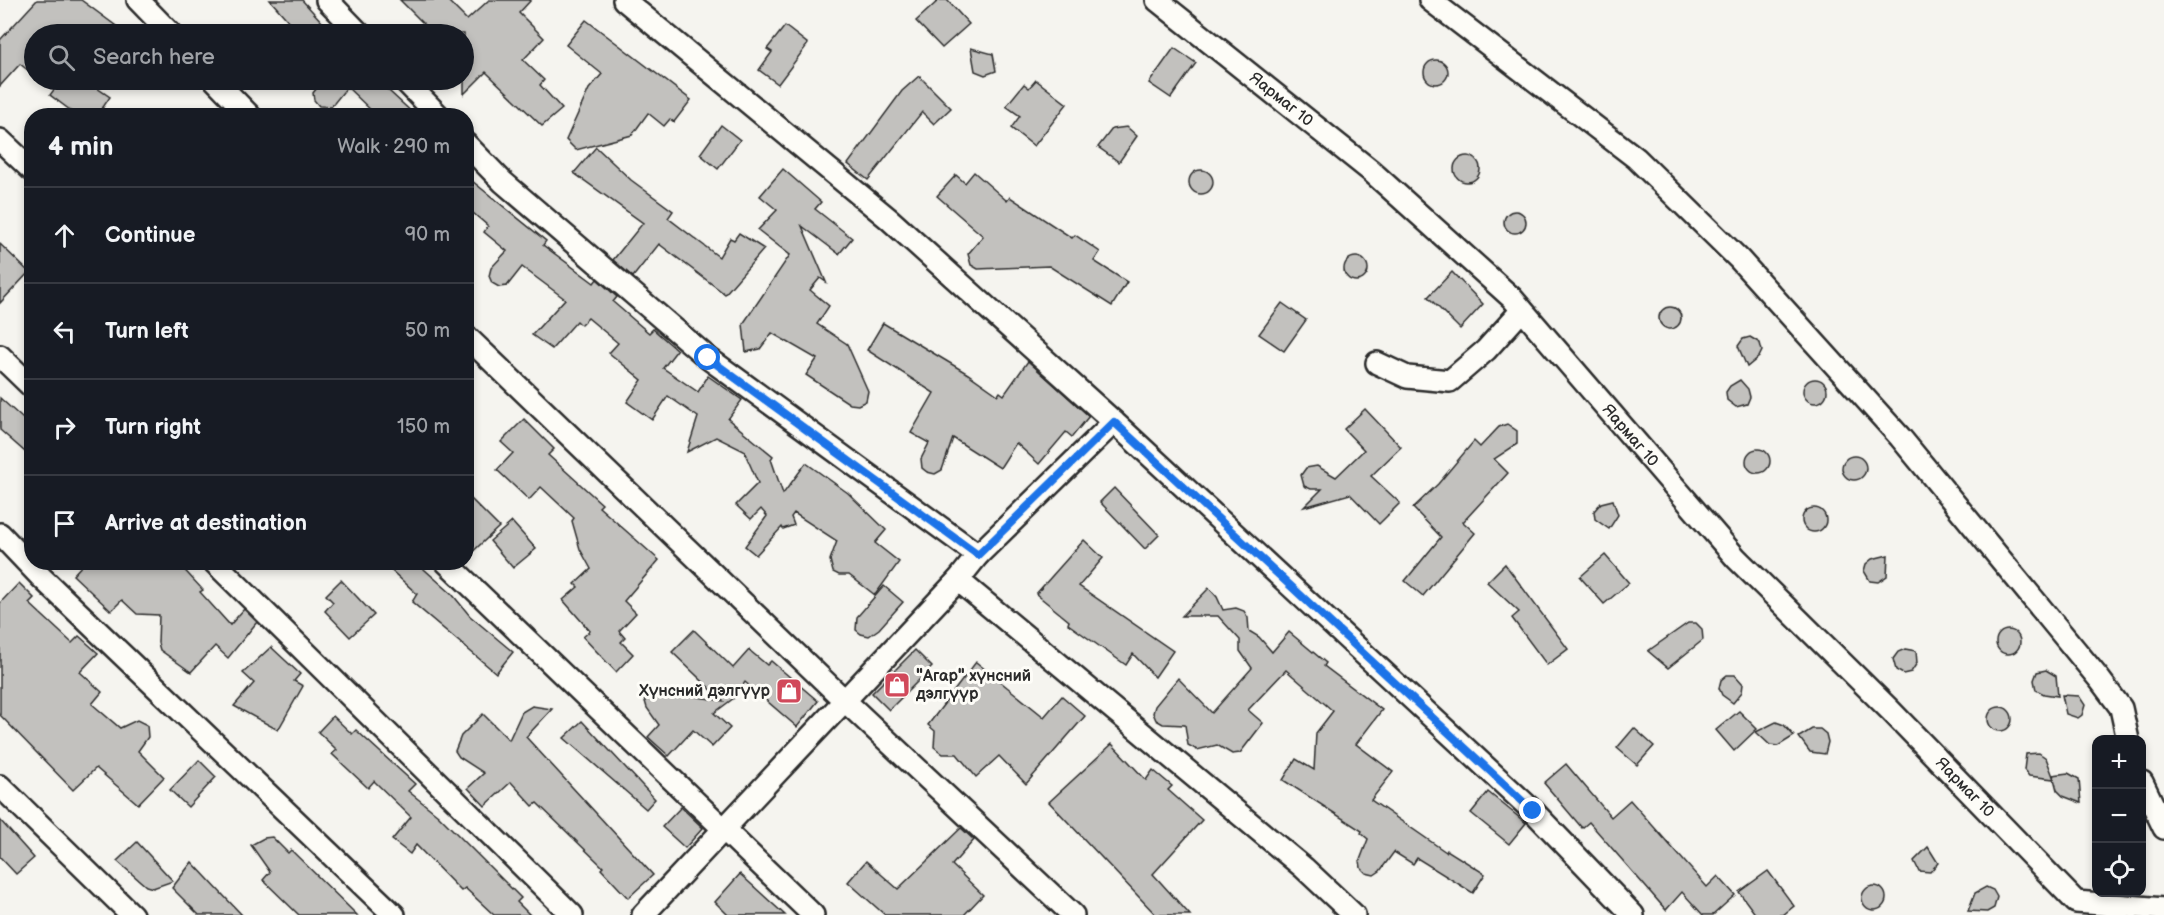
<!DOCTYPE html>
<html lang="en">
<head>
<meta charset="utf-8">
<style>
  body { margin:0; font-family:"Balsamiq Sans",sans-serif; background:#20242c; color:#f1f3f6 }
  .controls { position:absolute; right:18px; bottom:18px; display:grid; overflow:hidden; border-radius:12px; box-shadow:0 3px 9px #0003 }
  .controls button { width:54px; height:54px; display:grid; place-items:center; padding:0; border:0; border-bottom:2px solid #363941; background:#171b24; color:#f1f3f6; font:30px sans-serif }
  .stop { position:absolute; width:18px; height:18px; margin:-14px; border:4px solid #1a73e8; border-radius:50%; background:#fff }
  .stop.end { background:#1a73e8; border-color:#fff; box-shadow:0 2px 6px #0008 }
  .list { margin:0; padding:0; list-style:none }
  h2 { display:flex; justify-content:space-between; align-items:center; height:78px; margin:0; padding:0 24px; font-size:26px }
  h2 small { font-size:20px; font-weight:400; color:#9ea1a6 }
  .list li { display:grid; grid-template-columns:39px 1fr auto; gap:18px; align-items:center; box-sizing:border-box; height:96px; padding:0 24px; border-top:2px solid #363941 }
  .list b { display:block; font-size:22px; white-space:nowrap }
  .list em { font-size:20px; font-style:normal; color:#9ea1a6 }
  .icon { flex:none; width:33px; height:33px; fill:none; stroke:currentColor; stroke-width:2; stroke-linecap:round; stroke-linejoin:round }
  .map { position:relative; flex:none; width:2164px; height:915px; overflow:hidden }
  .search { position:absolute; background:#171b24; box-shadow:0 3px 9px #0003; left:24px; top:24px; width:450px; height:66px; display:flex; align-items:center; gap:15px; box-sizing:border-box; padding:0 21px; border-radius:33px; color:#9ea1a6; font-size:22px }
  .panel { position:absolute; background:#171b24; box-shadow:0 3px 9px #0003; left:24px; top:108px; width:450px; height:462px; border-radius:24px }
  .map>svg:first-child { display:block }
</style>
</head>
<body>
<div class="map">
<svg width="2164" height="915" viewBox="0 0 2164 915">
  <rect width="100%" height="100%" fill="#f5f4ef"/>
  <filter id="ink" filterUnits="userSpaceOnUse"><feTurbulence type="fractalNoise" baseFrequency=".0167" numOctaves="2"/><feDisplacementMap in="SourceGraphic" scale="12" xChannelSelector="R" yChannelSelector="G"/><feConvolveMatrix kernelMatrix="1 2 1 2 8 2 1 2 1" color-interpolation-filters="sRGB"/></filter>
  <g filter="url(#ink)">
    <g fill="#c2c1be" stroke="#2b2b2b" stroke-width="1.5">
      <path d="M37 0H81L127 34H34V75L20 64 0 86V40Z"/>
      <path d="M270 0H302L333 34H300Z"/>
      <path d="M400 0H447L467 20 489 0H531L519 13 544 38 523 60 544 80 540 85 562 109 542 126 486 72 464 94V34H434Z"/>
      <path d="M939 0H947L969 24 942 48 916 21Z"/>
      <path d="M586 20 691 100 674 122 670 119 664 126 648 113 632 135 576 150 566 140 589 89 602 74 566 45Z"/>
      <path d="M785 26 808 44 778 84 759 70 772 52 767 49Z"/>
      <path d="M971 48 993 54 996 71 985 75 975 71Z"/>
      <path d="M1174 48 1196 63 1171 98 1149 83Z"/>
      <circle cx="1436" cy="72" r="12"/>
      <path d="M919 76 951 108 934 124 922 112 868 180 848 164 902 91Z"/>
      <path d="M61 80H85L110 97 97 116H78L50 95Z"/>
      <path d="M323 80H377L416 116H377L347 87 331 107 319 106 314 100 313 93Z"/>
      <path d="M1036 80 1067 104 1034 146 1011 128 1020 116 1006 106 1024 84 1029 88Z"/>
      <path d="M721 125 740 140 718 169 700 154Z"/>
      <path d="M1127 127 1137 136 1119 162 1098 147 1112 129Z"/>
      <path d="M596 147 631 180 673 211 668 218 719 257 730 238 734 240 739 233 764 249 725 294 659 244 633 277 613 260 643 223 574 173Z"/>
      <circle cx="1467" cy="169" r="13"/>
      <path d="M783 169 821 202 815 209 852 238 839 254 802 226 826 282 820 278 810 290 829 306 817 324 847 344 868 391 866 401 858 405 850 404 806 375 817 359 772 333 760 349 746 352 743 324 790 255 758 230 777 210 760 196Z"/>
      <circle cx="1201" cy="182" r="12"/>
      <path d="M974 172 1007 201 1010 197 1072 238 1075 235 1100 252 1094 261 1127 282 1112 306 1049 266 978 269 971 265 968 254 983 236 937 196 956 175 965 183Z"/>
      <path d="M466 176 546 241 543 245 594 283 597 279 617 297 613 302 649 333 653 329 677 350 663 368 698 392 708 376 742 400 728 419 773 456 771 459 783 494 806 463 848 493 886 530 875 543 899 562 875 595 849 575H839L833 572 830 560 837 541 794 513 791 517 794 525 783 529 782 527 756 555 745 546 767 516 761 509 751 519 736 505 758 483 744 451 716 437 687 452 698 417 668 396 652 420 627 402 642 380 609 353 618 343 588 318 581 325 577 321 552 349 532 335 565 299 522 267 507 286 499 287 492 283 489 276 491 268 507 251 484 232 488 226 466 207Z"/>
      <circle cx="1515" cy="222" r="11"/>
      <path d="M0 244 29 272 0 303Z"/>
      <circle cx="1356" cy="269" r="12"/>
      <path d="M1452 272 1483 304 1460 329 1428 297Z"/>
      <path d="M1282 303 1306 320 1284 351 1259 334Z"/>
      <circle cx="1670" cy="318" r="11"/>
      <path d="M883 323 968 374 998 395 1000 392 1004 395 1028 361 1089 416 1072 437 1066 432 1039 464 1016 443 1000 468 953 438 942 470 935 474 927 472 922 468 921 459 929 443 911 433 934 393 867 350Z"/>
      <path d="M1750 337 1760 343 1762 351 1759 357 1747 367 1738 346 1743 339Z"/>
      <circle cx="1815" cy="391" r="12"/>
      <path d="M1740 380 1748 389 1750 397 1747 404 1736 407 1727 400 1726 392 1730 386Z"/>
      <path d="M0 398 32 427V458L0 430Z"/>
      <path d="M1365 409 1401 447 1371 476 1400 503 1379 524 1350 494 1304 507 1322 489H1311L1304 486 1301 475 1306 468 1317 466 1336 477 1364 450 1344 429Z"/>
      <path d="M524 419 554 449 548 455 602 504 599 507 659 560 624 601 636 613 619 631 625 638 621 642 633 654 616 672 583 637 590 631 563 600 578 587 575 584 591 569 580 549 572 521 574 518 541 487 529 500 497 470 513 453 501 442Z"/>
      <path d="M1507 424 1517 431V444L1494 459 1508 473 1463 522 1475 533 1423 596 1405 581 1441 537 1413 508 1438 484 1474 441 1480 447 1499 427Z"/>
      <circle cx="1758" cy="461" r="12"/>
      <circle cx="1854" cy="468" r="12"/>
      <path d="M1114 488 1159 535 1145 549 1100 502Z"/>
      <path d="M466 494 499 527 466 558Z"/>
      <path d="M1613 500 1618 515 1609 529 1595 519 1594 511 1601 503Z"/>
      <circle cx="1814" cy="520" r="12"/>
      <path d="M512 522 536 549 513 568 490 541Z"/>
      <path d="M1084 540 1103 558 1079 586 1173 651 1155 677 1133 654 1126 665 1068 624 1069 621 1036 594Z"/>
      <path d="M1605 555 1629 583 1604 604 1580 577Z"/>
      <path d="M1888 555 1887 576 1878 582 1870 581 1864 571 1866 564 1872 559Z"/>
      <path d="M85 562H177L203 590 200 592 230 625 244 609 257 622 228 658 215 646 191 672 160 650 158 643 159 615 137 614 122 600 111 611 73 575Z"/>
      <path d="M382 562H416L452 594 470 616 513 652 496 673 412 602 417 594Z"/>
      <path d="M1505 564 1568 649 1547 665 1512 618 1519 612 1487 582Z"/>
      <path d="M341 580 374 615 350 637 325 611 333 602 326 595Z"/>
      <path d="M19 583 34 598 29 603 72 643 79 636 98 653 80 672 102 692 92 704 120 728 137 720 147 725 148 737 138 751 164 777 138 804 96 768 73 790 0 715V603Z"/>
      <path d="M884 586 903 602 879 629 869 636 861 634 856 630 857 617Z"/>
      <path d="M1209 588 1217 597 1223 610 1236 608 1244 611 1248 618 1249 631 1259 637 1272 652 1289 632 1326 663 1324 666 1382 710 1356 744 1393 772 1371 800 1446 852 1447 850 1485 874 1473 893 1417 858 1413 864 1394 852 1380 871 1374 875 1366 873 1361 868 1360 860 1368 839 1361 833 1362 831 1283 780 1296 759 1314 770 1316 733 1333 711 1286 670 1248 710 1263 723 1240 753 1232 754 1217 745 1197 750 1188 745 1185 725 1163 724 1156 720 1153 713 1155 706 1178 678 1212 713 1252 668 1240 651V640L1218 616H1182Z"/>
      <path d="M1688 623H1696L1702 629 1703 640 1668 668 1648 651Z"/>
      <circle cx="2008" cy="642" r="12"/>
      <path d="M694 630 733 668 749 650 767 665 771 661 818 701 797 727 745 682 734 698 714 713 730 728 712 747 693 730 669 756 648 737 659 725 647 708 641 688 723 701 672 652Z"/>
      <path d="M271 647 300 674 294 681 303 686 278 730 234 706 254 683 243 673Z"/>
      <path d="M1905 649 1916 651 1917 663 1911 672 1903 674 1896 670 1893 659 1898 652Z"/>
      <path d="M915 650 932 667 889 710 872 693Z"/>
      <path d="M976 662 1044 717 1062 696 1085 716 1026 784 999 756 976 777 957 754H943L934 747 935 731 928 725Z"/>
      <path d="M2046 670 2056 676 2058 696 2044 694 2036 690 2034 680 2037 672Z"/>
      <path d="M1727 675H1735L1743 684 1742 692 1733 703 1722 695 1719 688 1721 680Z"/>
      <path d="M2062 695 2079 696 2085 705 2082 715 2078 718 2066 714Z"/>
      <path d="M532 706 552 709 526 737 653 875 628 898 601 869 603 867 537 803 533 806 511 782 485 806 468 788 484 773 459 757 455 751 461 736 483 714 509 740 522 712Z"/>
      <circle cx="2000" cy="719" r="12"/>
      <path d="M1739 711 1757 729 1734 751 1716 730Z"/>
      <path d="M333 716 352 734 356 730 415 784 408 791 438 815 521 898 517 902 530 915H494L465 888 461 891 416 845 410 854 392 840 411 817 374 781 368 788 332 754 337 750 318 732Z"/>
      <path d="M582 721 655 799 646 809 564 738Z"/>
      <path d="M1776 722 1784 725 1794 736 1778 746 1770 745 1756 732Z"/>
      <path d="M1634 728 1654 746 1637 765 1617 748Z"/>
      <path d="M1812 729H1820L1826 734 1828 742 1825 754 1810 752 1799 737Z"/>
      <path d="M1112 744 1146 780 1153 770 1172 786 1168 790 1202 820 1153 874 1190 915H1156L1049 802Z"/>
      <path d="M2039 753 2046 758 2054 779 2029 776 2024 770 2026 754Z"/>
      <path d="M199 760 216 777 188 807 170 790Z"/>
      <path d="M1566 764 1611 817 1630 800 1707 887 1718 876 1735 895 1713 915H1703L1682 892 1666 910 1589 822 1582 828 1544 783Z"/>
      <path d="M2068 773 2079 779 2081 803 2063 796 2057 790 2053 775Z"/>
      <path d="M1488 792 1526 823 1509 844 1471 813Z"/>
      <path d="M681 807 703 828 685 848 662 827Z"/>
      <path d="M0 820 34 858 16 874 0 857Z"/>
      <path d="M961 828 974 840 952 865 983 895 964 915H885L848 882 866 861 898 889Z"/>
      <path d="M272 837 288 853 291 850 357 915H299L263 880 270 872 251 845 264 838Z"/>
      <path d="M137 842 173 881 153 888 146 886 117 861Z"/>
      <path d="M1928 847 1938 863 1930 872 1919 871 1914 861Z"/>
      <path d="M192 862 222 894 242 915H199L172 888Z"/>
      <path d="M1768 871 1794 906 1783 915H1756L1739 892Z"/>
      <path d="M740 874 785 915H728L715 902Z"/>
      <circle cx="1874" cy="898" r="12"/>
      <path d="M1986 887 1993 890 1997 897 1994 908 1987 912 1968 911 1975 893Z"/>
    </g>
    <g fill="none" stroke-linecap="round" stroke-linejoin="round">
      <defs>
        <g id="street">
          <path d="M138 0 171 34"/>
          <path d="M327 0 360 34"/>
          <path d="M624 0 889 219 1114 422 1533 811 1633 915"/>
          <path id="s1" d="M1157 0 1371 171 1512 298 1736 558 1890 710 2076 902 2164 909"/>
          <path d="M1430 0 1636 158 1739 259 1900 437 2100 680 2121 708 2128 740"/>
          <path d="M215 80 250 116"/>
          <path d="M404 80 439 116"/>
          <path d="M0 140 32 170"/>
          <path d="M466 144 503 182 708 358 978 555"/>
          <path d="M466 336 844 700 1073 915"/>
          <path d="M0 356 32 387"/>
          <path d="M1377 363 1407 377 1450 381 1486 350 1522 310"/>
          <path d="M0 534 41 577 394 915"/>
          <path d="M214 562 572 915"/>
          <path d="M446 562 813 915"/>
          <path d="M958 580 1304 868 1354 915"/>
          <path d="M2142 782 2164 828"/>
          <path d="M0 786 132 915"/>
          <path d="M643 915 958 580 978 555 1114 422"/>
        </g>
      </defs>
      <use href="#street" stroke="#2b2b2b" stroke-width="26"/>
      <use href="#street" stroke="#fdfcf7" stroke-width="21"/>
    </g>
  </g>
  <g fill="none" stroke-linecap="round" stroke-linejoin="round" filter="url(#ink)">
    <path stroke="#1a73e8" stroke-width="8" d="M708 358 978 555 1114 422 1533 811"/>
  </g>
  <defs>
    <symbol id="shop-square" viewBox="-11 -11 22 22"><rect x="-9" y="-9" width="18" height="18" rx="4" fill="#d1495b" stroke="#fdfcf7"/><path d="M-5-2.5h2.3a2.7 3.5 0 0 1 5.4 0H5L5.5 6h-11ZM-1.5-2.5h3a1.5 2.3 0 0 0-3 0Z" fill="#fff"/></symbol>
  </defs>
  <g fill-rule="evenodd">
    <use href="#shop-square" x="882" y="670" width="30" height="30"/>
    <use href="#shop-square" x="774" y="676" width="30" height="30"/>
  </g>
  <g text-anchor="middle" dominant-baseline="central" stroke-width="6" stroke-linejoin="round" paint-order="stroke">
    <g font-size="16" fill="#2b2b2b" stroke="#fdfcf7">
      <text stroke="none"><textPath href="#s1" startOffset="159">Яармаг 10</textPath></text>
      <text stroke="none"><textPath href="#s1" startOffset="645">Яармаг 10</textPath></text>
      <text stroke="none"><textPath href="#s1" startOffset="1131">Яармаг 10</textPath></text>
    </g>
    <g font-size="16" font-weight="bold" fill="#2b2b2b" stroke="#fdfcf7" text-anchor="start">
      <text x="916" y="676">"Агар" хүнсний<tspan x="916" dy="18">дэлгүүр</tspan></text>
      <text x="770" y="691" text-anchor="end">Хүнсний дэлгүүр</text>
    </g>
  </g>
</svg>
<div class="controls">
<button>+</button>
<button>−</button>
<button><svg class="icon" aria-label="locate" viewBox="0 0 24 24"><circle cx="12" cy="12" r="6"/><path d="M12 2v4M12 18v4M2 12h4M18 12h4"/></svg></button>
</div>
<div class="stop" style="left:708px;top:358px"></div>
<div class="stop end" style="left:1533px;top:811px"></div>
<div class="search"><svg class="icon" aria-label="search" viewBox="0 0 24 24"><circle cx="10" cy="10" r="6"/><path d="M15 15l6 6"/></svg>Search here</div>
<section class="panel">
<h2>4 min<small>Walk · 290 m</small></h2>
<ul class="list">
<li><svg class="icon" aria-label="ahead" viewBox="0 0 24 24"><path d="M12 20V5M6 11l6-6 6 6"/></svg><div><b>Continue</b></div><em>90 m</em></li>
<li><svg class="icon" aria-label="left" viewBox="0 0 24 24"><path d="M17 20v-9H6M10 6l-5 5 5 5"/></svg><div><b>Turn left</b></div><em>50 m</em></li>
<li><svg class="icon" aria-label="right" viewBox="0 0 24 24"><path d="M7 20v-9h11M14 6l5 5-5 5"/></svg><div><b>Turn right</b></div><em>150 m</em></li>
<li><svg class="icon" aria-label="arrive" viewBox="0 0 24 24"><path d="M6 21V4h12l-3 4 3 4H6"/></svg><div><b>Arrive at destination</b></div></li>
</ul>
</section>
</div>
</body>
</html>
